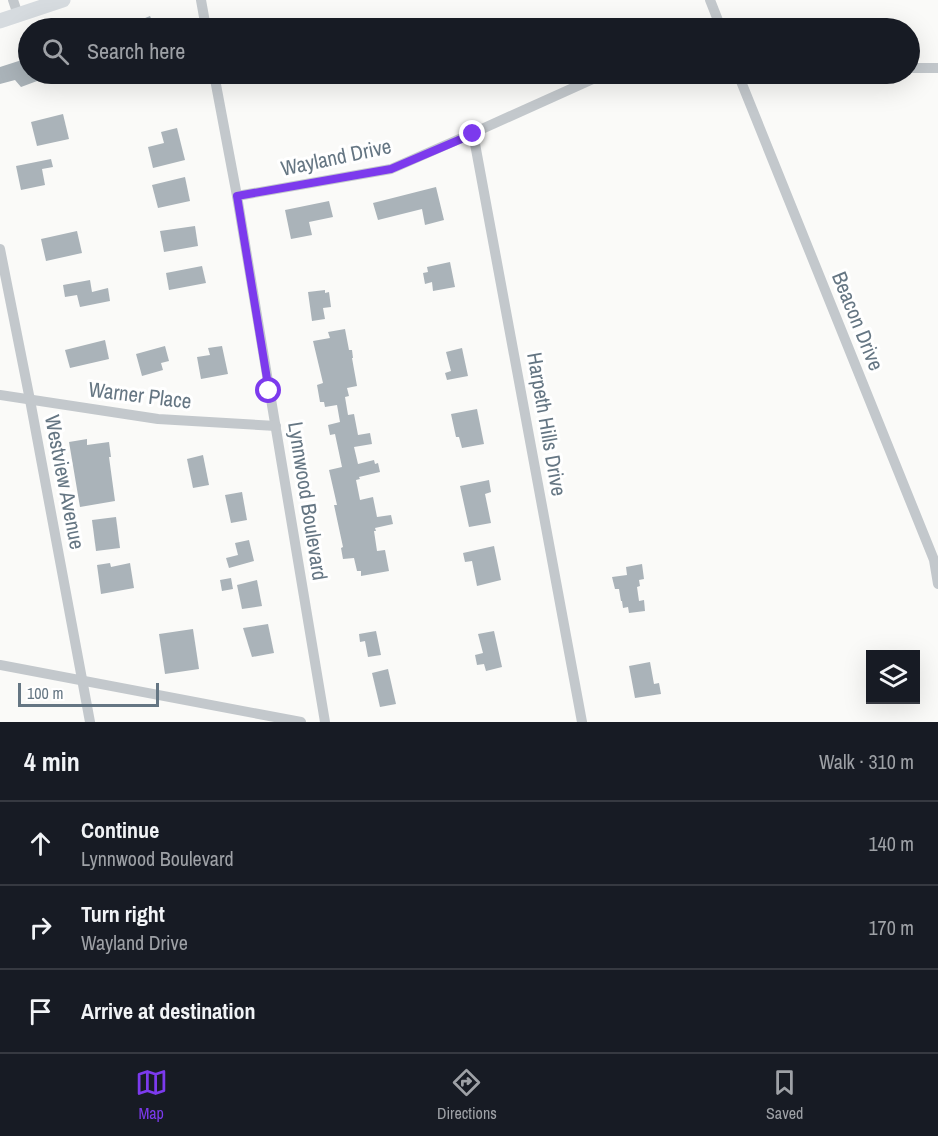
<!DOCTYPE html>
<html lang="en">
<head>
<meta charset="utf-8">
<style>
  body { margin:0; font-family:"Archivo Narrow",sans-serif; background:#20242c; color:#f1f3f6 }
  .controls { position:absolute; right:18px; bottom:18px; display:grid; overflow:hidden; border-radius:0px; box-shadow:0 6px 24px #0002 }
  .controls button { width:54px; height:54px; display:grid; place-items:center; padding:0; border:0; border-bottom:2px solid #363941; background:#171b24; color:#f1f3f6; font:30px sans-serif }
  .scale { position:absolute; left:18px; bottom:15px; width:141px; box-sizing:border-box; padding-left:6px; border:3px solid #657683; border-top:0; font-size:16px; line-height:21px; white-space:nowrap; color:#657683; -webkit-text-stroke:4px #fff; paint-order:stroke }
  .stop { position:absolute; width:18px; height:18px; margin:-14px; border:4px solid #7c3aed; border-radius:50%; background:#fff }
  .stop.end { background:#7c3aed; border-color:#fff; box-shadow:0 2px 6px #0008 }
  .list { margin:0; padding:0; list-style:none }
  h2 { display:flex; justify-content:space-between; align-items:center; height:78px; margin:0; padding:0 24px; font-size:26px }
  h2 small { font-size:20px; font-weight:400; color:#9ea1a6 }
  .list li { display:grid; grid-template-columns:39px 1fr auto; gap:18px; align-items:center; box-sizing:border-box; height:84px; padding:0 24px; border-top:2px solid #363941 }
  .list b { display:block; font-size:22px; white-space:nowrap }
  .list p { margin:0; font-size:20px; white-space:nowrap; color:#9ea1a6 }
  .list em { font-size:20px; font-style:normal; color:#9ea1a6 }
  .icon { flex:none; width:33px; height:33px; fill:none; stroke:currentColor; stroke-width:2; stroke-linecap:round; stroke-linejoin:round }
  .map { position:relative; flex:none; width:938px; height:722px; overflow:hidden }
  .search { position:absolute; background:#171b24; box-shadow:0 6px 24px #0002; left:18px; right:18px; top:18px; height:66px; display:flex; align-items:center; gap:15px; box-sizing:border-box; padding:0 21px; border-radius:33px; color:#9ea1a6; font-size:22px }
  .sheet { height:330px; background:#171b24 }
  nav { display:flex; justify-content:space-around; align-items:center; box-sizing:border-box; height:84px; border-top:2px solid #363941; background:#171b24; font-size:16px; color:#9ea1a6 }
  nav a { display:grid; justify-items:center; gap:3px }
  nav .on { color:#7c3aed }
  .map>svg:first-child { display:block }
</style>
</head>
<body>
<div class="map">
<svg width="938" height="722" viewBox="0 0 938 722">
  <rect width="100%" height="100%" fill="#fafaf8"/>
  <g fill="#aab3b9">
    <path d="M150 16 155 28H121Z"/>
    <path d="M28 58V74H56L21 87 15 80 0 84V67Z"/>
    <path d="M63 114 69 139 37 146 31 122Z"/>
    <path d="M177 128 185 160 153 168 148 147 164 143 161 132Z"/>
    <path d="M51 159 53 167 42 169 45 185 21 190 16 166Z"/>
    <path d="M185 177 190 201 158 208 152 185Z"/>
    <path d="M436 187 444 220 425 225 422 209 378 220 373 203Z"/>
    <path d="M329 201 333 217 309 222 312 235 291 239 285 210Z"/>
    <path d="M195 226 198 246 164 252 160 231Z"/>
    <path d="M77 231 82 253 46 261 41 239Z"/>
    <path d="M450 262 455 287 433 291 432 282 425 284 423 273 428 272 427 267Z"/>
    <path d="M202 266 206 283 169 290 166 273Z"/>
    <path d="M90 280 92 292 108 288 110 301 80 307 77 295 65 297 63 285Z"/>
    <path d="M325 290V293L329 292 331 307 323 308 325 319 312 321 308 292Z"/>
    <path d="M345 329 349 350H352L353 358H352L357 386 347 388 349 396 345 397 348 415 354 414 358 435 370 433 372 444 354 447 358 464 374 460 375 464 378 463 380 472 359 477 360 479 356 480 360 500 373 497 377 517 391 515 393 524 375 528 376 531H374L377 551 385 550 389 571 361 576V571H357L354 558 343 559 341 548 343 547 334 505H337L329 470 342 467 335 434 330 435 328 425 340 422 337 405 325 407 324 402H320L317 385 323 383 313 341 330 338 328 332Z"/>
    <path d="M105 340 109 359 70 368 65 350Z"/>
    <path d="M165 346 169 361 161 363 163 370 142 376 136 354Z"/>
    <path d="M222 346 228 374 201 379 197 357 210 355 208 348Z"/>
    <path d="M462 348 468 376 447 380 445 373 451 371 446 352Z"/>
    <path d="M477 409 484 444 462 448 459 437H456L451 414Z"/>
    <path d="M87 439V445L109 442 111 457H109L115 501 80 507 69 442Z"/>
    <path d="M203 455 209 485 193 488 187 459Z"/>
    <path d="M489 480 491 492 485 494 491 523 469 527 460 486Z"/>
    <path d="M242 492 247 520 231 523 225 495Z"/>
    <path d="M116 517 120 548 96 551 92 520Z"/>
    <path d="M249 540 254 561 229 568 226 558 238 555 235 543Z"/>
    <path d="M494 546 501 580 477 586 472 561 465 562 463 553Z"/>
    <path d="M110 563 111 567 130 563 134 588 101 594 97 565Z"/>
    <path d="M642 564 644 579 639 580 640 586 637 587 639 601 644 600 645 611 629 613 628 607 623 608 622 601H621L619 589H615L612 577 627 575 626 567Z"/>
    <path d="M231 578 233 589 222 591 220 580Z"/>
    <path d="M257 580 262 606 242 609 237 585Z"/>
    <path d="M268 624 274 653 252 657 243 628Z"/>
    <path d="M193 629 199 669 165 674 159 634Z"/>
    <path d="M376 631 381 655 368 657 365 641 360 642 359 634Z"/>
    <path d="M494 631 502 667 486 671 484 664 477 665 475 655 483 653 478 634Z"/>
    <path d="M650 662 654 684 659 683 661 694 635 698 629 666Z"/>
    <path d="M388 669 396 704 380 707 372 673Z"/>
  </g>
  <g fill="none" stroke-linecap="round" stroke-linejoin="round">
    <g stroke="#c3c8cc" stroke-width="10">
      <path d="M13 0 18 15"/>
      <path d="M201 0 206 28"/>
      <path d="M710 0 721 28"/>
      <path d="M910 68H938"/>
      <path d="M214 74 237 196 325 722"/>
      <path d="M738 74 934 560 938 584"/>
      <path d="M473 133 582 722"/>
      <path d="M237 196 391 169 473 133 604 74"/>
      <path d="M0 249 30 400 90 722"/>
      <path d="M0 395 158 419 276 426"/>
      <path d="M0 665 301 722"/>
    </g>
    <path stroke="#d6dbdf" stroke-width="15" d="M0 21 63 0"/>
  </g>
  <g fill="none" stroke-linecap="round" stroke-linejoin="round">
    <path stroke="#7c3aed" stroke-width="8" d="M269 391 237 196 391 169 473 134"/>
  </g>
  <g text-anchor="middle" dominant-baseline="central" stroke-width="6" stroke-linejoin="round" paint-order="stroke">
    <g font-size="21" fill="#657683" stroke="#fff">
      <text transform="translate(336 157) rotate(-12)">Wayland Drive</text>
      <text transform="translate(858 321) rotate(68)">Beacon Drive</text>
      <text transform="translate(140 395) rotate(7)">Warner Place</text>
      <text transform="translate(547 424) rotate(80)">Harpeth Hills Drive</text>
      <text transform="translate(65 482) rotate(79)">Westview Avenue</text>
      <text transform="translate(308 501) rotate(81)">Lynnwood Boulevard</text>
    </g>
  </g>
</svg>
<div class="controls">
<button><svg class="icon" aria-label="layers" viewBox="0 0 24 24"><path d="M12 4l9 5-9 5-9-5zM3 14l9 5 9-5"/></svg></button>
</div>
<div class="scale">100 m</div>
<div class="stop" style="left:269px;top:391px"></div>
<div class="stop end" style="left:473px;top:134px"></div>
<div class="search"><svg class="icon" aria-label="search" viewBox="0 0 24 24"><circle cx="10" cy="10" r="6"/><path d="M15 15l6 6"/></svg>Search here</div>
</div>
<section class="sheet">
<h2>4 min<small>Walk · 310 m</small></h2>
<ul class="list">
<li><svg class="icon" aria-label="ahead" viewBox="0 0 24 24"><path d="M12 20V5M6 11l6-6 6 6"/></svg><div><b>Continue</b><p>Lynnwood Boulevard</p></div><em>140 m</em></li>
<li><svg class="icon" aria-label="right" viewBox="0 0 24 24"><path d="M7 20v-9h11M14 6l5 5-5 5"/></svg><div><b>Turn right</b><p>Wayland Drive</p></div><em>170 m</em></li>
<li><svg class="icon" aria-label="arrive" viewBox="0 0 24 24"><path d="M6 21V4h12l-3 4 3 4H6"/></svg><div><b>Arrive at destination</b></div></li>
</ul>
</section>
<nav>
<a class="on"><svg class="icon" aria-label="map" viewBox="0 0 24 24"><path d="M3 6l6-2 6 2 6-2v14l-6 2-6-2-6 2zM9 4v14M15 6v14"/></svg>Map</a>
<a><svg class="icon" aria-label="directions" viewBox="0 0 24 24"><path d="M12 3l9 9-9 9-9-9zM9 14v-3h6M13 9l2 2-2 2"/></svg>Directions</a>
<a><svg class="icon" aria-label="saved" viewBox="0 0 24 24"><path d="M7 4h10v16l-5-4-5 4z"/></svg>Saved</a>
</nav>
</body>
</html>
